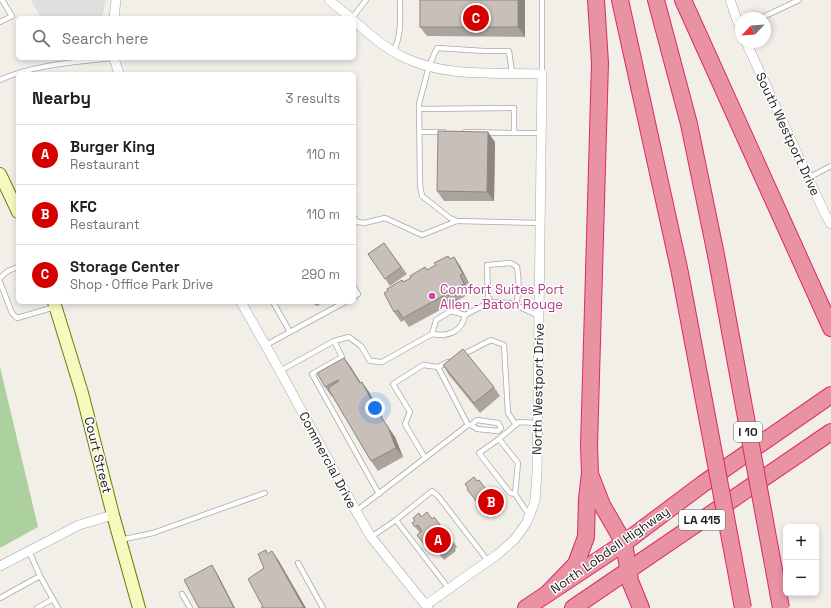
<!DOCTYPE html>
<html lang="en">
<head>
<meta charset="utf-8">
<style>
  body { margin:0; font-family:"Space Grotesk",sans-serif; background:#f2f2f2; color:#202124 }
  .controls { position:absolute; right:12px; bottom:12px; display:grid; overflow:hidden; border-radius:6px; box-shadow:0 2px 6px #0003 }
  .controls button { width:36px; height:36px; display:grid; place-items:center; padding:0; border:0; border-bottom:1px solid #e0e0e0; background:#fff; color:#202124; font:20px sans-serif }
  .compass { position:absolute; left:735px; top:12px; width:36px; height:36px; border-radius:50%; background:#fff; box-shadow:0 2px 6px #0003; rotate:245deg }
  .you { position:absolute; left:375px; top:408px; width:14px; height:14px; margin:-10px; border:3px solid #fff; border-radius:50%; background:#1a73e8; box-shadow:0 0 0 6px #1a73e833 }
  .badge { display:grid; place-items:center; width:26px; height:26px; border-radius:50%; background:#d40000; color:#fff; font-size:13px; font-weight:700 }
  .pin { position:absolute; translate:-50% -50%; border:2px solid #fff; box-shadow:0 1px 4px #0006 }
  .list { margin:0; padding:0; list-style:none }
  h2 { display:flex; justify-content:space-between; align-items:center; height:52px; margin:0; padding:0 16px; font-size:17px }
  h2 small { font-size:13px; font-weight:400; color:#757577 }
  .list li { display:grid; grid-template-columns:26px 1fr auto; gap:12px; align-items:center; box-sizing:border-box; height:60px; padding:0 16px; border-top:1px solid #e0e0e0 }
  .list b { display:block; font-size:15px; white-space:nowrap }
  .list p { margin:0; font-size:13px; white-space:nowrap; color:#757577 }
  .list em { font-size:13px; font-style:normal; color:#757577 }
  .icon { flex:none; width:22px; height:22px; fill:none; stroke:currentColor; stroke-width:2; stroke-linecap:round; stroke-linejoin:round }
  .map { position:relative; flex:none; width:831px; height:608px; overflow:hidden }
  .search { position:absolute; background:#fff; box-shadow:0 2px 6px #0003; left:16px; top:16px; width:340px; height:44px; display:flex; align-items:center; gap:10px; box-sizing:border-box; padding:0 14px; border-radius:6px; color:#757577; font-size:15px }
  .panel { position:absolute; background:#fff; box-shadow:0 2px 6px #0003; left:16px; top:72px; width:340px; height:232px; border-radius:6px }
  .map>svg:first-child { display:block }
</style>
</head>
<body>
<div class="map">
<svg width="831" height="608" viewBox="0 0 831 608">
  <rect width="100%" height="100%" fill="#f2efe9"/>
  <path fill="#e0dfdf" d="M31 0H106L102 18H41Z"/>
  <path fill="#add19e" d="M0 367 38 527 0 548Z"/>
  <g fill="none" stroke-linecap="round" stroke-linejoin="round">
    <defs>
      <g id="lane">
        <path d="M763 17 799 0"/>
        <path d="M352 18 366 0"/>
        <path d="M0 22 12 16 2 0"/>
        <path d="M393 52C402 35 400 18 400 0"/>
        <path d="M512 73 509 51H484L437 48 429 66 419 104 420 185 422 196 450 218 457 221 540 223"/>
        <path d="M542 74V0"/>
        <path d="M0 80C32 65 76 62 111 58"/>
        <path d="M419 109 514 108V133H541"/>
        <path d="M420 132H444"/>
        <path d="M465 132 514 133"/>
        <path d="M808 178 831 166"/>
        <path d="M354 218 357 222 364 223 385 218 422 235 457 221"/>
        <path d="M0 278 8 271 18 267"/>
        <path d="M0 282 12 313 17 318 55 307"/>
        <path d="M354 287 358 294 354 297"/>
        <path d="M273 302 290 332"/>
        <path d="M490 302 488 296 487 265 511 263 517 267C519 279 519 293 516 305"/>
        <path d="M432 334 436 320 451 311 465 315"/>
        <path d="M334 341 342 357 312 374 379 494"/>
        <path d="M266 345 345 302"/>
        <path d="M462 355 491 340 504 345 508 413 516 425"/>
        <path d="M280 371 334 341 349 337 361 346 370 361 382 362 432 334C448 337 462 332 465 315L490 302 511 303 539 316"/>
        <path d="M468 425H471L477 429 498 431 501 428 498 423 477 420 471 425"/>
        <path d="M499 439 518 463 515 494 510 493 479 453 499 439 519 422 537 423"/>
        <path d="M425 458 405 424 410 412 393 384 423 365 438 367"/>
        <path d="M515 494 529 515"/>
        <path d="M356 511 468 425 438 367 448 362"/>
        <path d="M371 537 396 520"/>
        <path d="M120 540 153 533 265 493"/>
        <path d="M29 551 40 576 58 608"/>
        <path d="M298 563 323 608"/>
        <path d="M449 589 396 520 432 491 438 496 488 561"/>
        <path d="M182 594 190 608"/>
        <path d="M0 598 40 576"/>
        <path d="M37 608 53 599"/>
      </g>
      <g id="street">
        <path d="M329 0 351 18"/>
        <path d="M730 0 741 31"/>
        <path d="M114 18 116 0"/>
        <path d="M354 21C369 34 385 48 403 57 446 78 496 72 542 74L537 473 535 501 527 522 515 539 498 554 426 605"/>
        <path d="M746 42 825 214 831 224"/>
        <path d="M114 58 119 74"/>
        <path d="M241 302 280 371 356 511 371 537 428 608"/>
        <path d="M0 566 79 525 113 515"/>
      </g>
      <g id="secondary">
        <path d="M0 174 18 212"/>
        <path d="M54 302 82 393 113 515 139 608"/>
      </g>
      <g id="highway">
        <path d="M620 0 680 273"/>
        <path d="M656 0 689 124 716 255"/>
        <path d="M683 0 831 328"/>
        <path d="M590 474 602 505 624 543 630 581 641 608"/>
        <path d="M548 593 576 564 586 537 587 499 590 473 589 446 600 63 596 0"/>
        <path d="M526 608 624 543 704 483 831 395"/>
        <path d="M573 608 831 432"/>
      </g>
    </defs>
    <use href="#lane" stroke="#a9a9a9" stroke-width="6"/>
    <use href="#street" stroke="#a9a9a9" stroke-width="10"/>
    <use href="#secondary" stroke="#707d05" stroke-width="14"/>
    <use href="#highway" stroke="#dc2a67" stroke-width="18"/>
    <use href="#lane" stroke="#fff" stroke-width="4.5"/>
    <use href="#street" stroke="#fff" stroke-width="9"/>
    <use href="#secondary" stroke="#f7fabf" stroke-width="12"/>
    <use href="#highway" stroke="#e892a2" stroke-width="16"/>
    <defs>
      <g id="highway-bridge">
        <path d="M716 255 781 608"/>
        <path d="M680 273 743 608"/>
      </g>
    </defs>
    <use href="#highway-bridge" stroke="#dc2a67" stroke-width="18" stroke-linecap="butt"/>
    <use href="#highway-bridge" stroke="#e892a2" stroke-width="16"/>
  </g>
  <g fill="#aba49e">
    <path d="M525 0V37L427 36 420 27Z"/>
    <path d="M495 142 494 201H444L437 191Z"/>
    <path d="M384 243 407 274 390 286 368 254Z"/>
    <path d="M454 257 460 266 469 283 466 285 471 293 409 327 404 320 401 322 394 312 403 282Z"/>
    <path d="M310 302H324L317 306Z"/>
    <path d="M344 358 361 383 369 392 384 421 395 437 403 457 378 471 371 461 333 396 332 397 325 387Z"/>
    <path d="M443 365 494 387 500 396 480 413 449 375Z"/>
    <path d="M477 481 492 497 494 495 504 509 500 512 496 511 488 517 467 489Z"/>
    <path d="M421 517 432 519 452 540 457 547 455 549 456 551 444 560 435 549 430 553 417 535 420 533 412 523Z"/>
  </g>
  <g fill="#8b8681">
    <path d="M518 0H525V37L518 27Z"/>
    <path d="M488 132 495 142 494 201 487 192Z"/>
    <path d="M454 257 460 266 469 283 463 274Z"/>
    <path d="M460 275 466 285 471 293 464 284Z"/>
    <path d="M344 358 351 367 367 393 360 383Z"/>
    <path d="M362 382 369 392 384 421 395 437 403 457 396 448Z"/>
    <path d="M272 551 279 561 306 608H304Z"/>
    <path d="M212 565 218 575 235 608H234Z"/>
  </g>
  <g fill="#c7bfb8" stroke="#8b8681">
    <rect x="420" y="0" width="98" height="27"/>
    <path d="M438 131 488 132 487 192 437 191Z"/>
    <path d="M384 243 401 267 385 279 368 254Z"/>
    <path d="M448 256 450 259 454 257 463 274 460 275 464 284 403 318 398 310 394 312 384 293 388 291 387 289 402 280 403 282 411 278 410 276 425 267 427 270 436 265 434 263Z"/>
    <path d="M463 349 494 387 474 403 443 365Z"/>
    <path d="M344 358 360 383 362 382 377 411 388 427 396 448 371 461 329 390V387L339 381 338 380 325 387 317 373Z"/>
    <path d="M474 477 477 481 479 480 492 497 494 495 499 502 495 505 491 504 483 510 467 489 468 488 465 484Z"/>
    <path d="M427 512 432 519 434 517 452 540 450 542 451 543 438 553 430 542 425 545 417 535 422 531 418 525 415 527 412 523 415 521 413 518 419 513 421 517Z"/>
    <path d="M266 550 267 554 272 551 304 608H261L263 607 248 579 264 568 258 554Z"/>
    <path d="M212 565 234 608H199L184 580Z"/>
  </g>
  <circle fill="#d1479c" stroke="#fff" stroke-width="1.5" cx="432" cy="296" r="4"/>
  <g text-anchor="middle" dominant-baseline="central" stroke-width="3" stroke-linejoin="round" paint-order="stroke">
    <g fill="#fff" stroke="#646464" stroke-width="1">
      <rect x="734" y="422" width="28" height="20" rx="3"/>
      <rect x="679" y="510" width="46" height="20" rx="3"/>
    </g>
    <g font-size="12" font-weight="bold" fill="#222">
      <text x="748" y="432">I 10</text>
      <text x="702" y="520">LA 415</text>
    </g>
    <g font-size="13" fill="#222" stroke="#fff">
      <text transform="translate(788 134) rotate(65)">South Westport Drive</text>
      <text transform="translate(538 389) rotate(-89)">North Westport Drive</text>
      <text transform="translate(98 455) rotate(76)">Court Street</text>
      <text transform="translate(328 460) rotate(62)">Commercial Drive</text>
      <text transform="translate(610 550) rotate(-35)">North Lobdell Highway</text>
    </g>
    <g font-size="13" fill="#b23c85" stroke="#fff" text-anchor="start">
      <text x="440" y="289">Comfort Suites Port<tspan x="440" dy="15">Allen - Baton Rouge</tspan></text>
    </g>
  </g>
</svg>
<div class="controls">
<button>+</button>
<button>−</button>
</div>
<svg class="compass" viewBox="-18 -18 36 36"><path d="M0-13l5 13h-10z" fill="#e53935"/><path d="M0 13l5-13h-10z" fill="#757577"/></svg>
<div class="you"></div>
<div class="pin badge" style="left:438px;top:540px">A</div>
<div class="pin badge" style="left:491px;top:502px">B</div>
<div class="pin badge" style="left:476px;top:18px">C</div>
<div class="search"><svg class="icon" aria-label="search" viewBox="0 0 24 24"><circle cx="10" cy="10" r="6"/><path d="M15 15l6 6"/></svg>Search here</div>
<section class="panel">
<h2>Nearby<small>3 results</small></h2>
<ul class="list">
<li><span class="badge">A</span><div><b>Burger King</b><p>Restaurant</p></div><em>110 m</em></li>
<li><span class="badge">B</span><div><b>KFC</b><p>Restaurant</p></div><em>110 m</em></li>
<li><span class="badge">C</span><div><b>Storage Center</b><p>Shop · Office Park Drive</p></div><em>290 m</em></li>
</ul>
</section>
</div>
</body>
</html>
